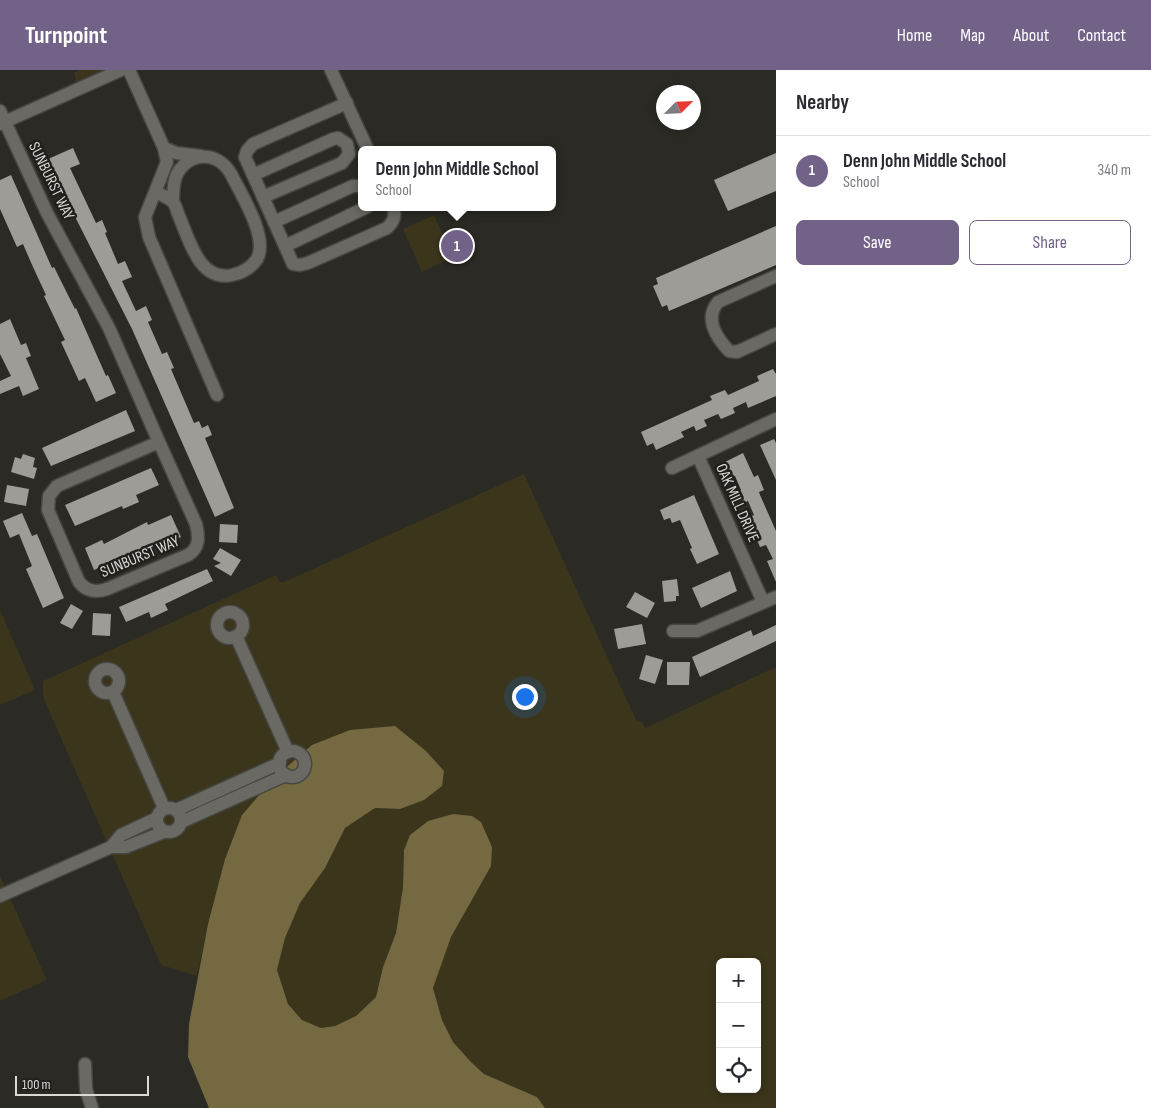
<!DOCTYPE html>
<html lang="en">
<head>
<meta charset="utf-8">
<style>
  body { margin:0; font-family:"Sofia Sans Condensed",sans-serif; background:#f2f2f3; color:#2b2b33 }
  .controls { position:absolute; right:15px; bottom:15px; display:grid; overflow:hidden; border-radius:8px; box-shadow:0 2px 8px #0003 }
  .controls button { width:45px; height:45px; display:grid; place-items:center; padding:0; border:0; border-bottom:1px solid #e1e1e2; background:#fff; color:#2b2b33; font:25px sans-serif }
  .compass { position:absolute; left:656px; top:15px; width:45px; height:45px; border-radius:50%; background:#fff; box-shadow:0 2px 8px #0003; rotate:66deg }
  .scale { position:absolute; left:15px; bottom:12px; width:134px; box-sizing:border-box; padding-left:5px; border:2px solid #d9d9d6; border-top:0; font-size:14px; line-height:18px; white-space:nowrap; color:#d9d9d6; -webkit-text-stroke:4px #21201c; paint-order:stroke }
  .you { position:absolute; left:524px; top:626px; width:18px; height:18px; margin:-12px; border:4px solid #fff; border-radius:50%; background:#1a73e8; box-shadow:0 0 0 8px #1a73e833 }
  .badge { display:grid; place-items:center; width:32px; height:32px; border-radius:50%; background:#726288; color:#fff; font-size:16px; font-weight:700 }
  .pin { position:absolute; translate:-50% -50%; border:2px solid #fff; box-shadow:0 1px 5px #0006 }
  .popup { position:absolute; left:358px; top:76px; width:198px; height:65px; box-sizing:border-box; display:grid; place-content:center; border-radius:8px; background:#fff; filter:drop-shadow(0 1px 4px #0005); font-size:16px; white-space:nowrap; color:#7c7c81 }
  .popup b { font-size:19px; color:#2b2b33 }
  .popup::after { content:''; position:absolute; left:50%; top:100%; margin-left:-10px; border:10px solid transparent; border-top-color:#fff }
  .list { margin:0; padding:0; list-style:none }
  h2 { display:flex; justify-content:space-between; align-items:center; height:65px; margin:0; padding:0 20px; font-size:21px }
  h2 small { font-size:16px; font-weight:400; color:#7c7c81 }
  .list li { display:grid; grid-template-columns:32px 1fr auto; gap:15px; align-items:center; box-sizing:border-box; height:70px; padding:0 20px; border-top:1px solid #e1e1e2 }
  .list b { display:block; font-size:19px; white-space:nowrap }
  .list p { margin:0; font-size:16px; white-space:nowrap; color:#7c7c81 }
  .list em { font-size:16px; font-style:normal; color:#7c7c81 }
  .actions { display:flex; gap:10px; padding:15px 20px }
  .actions a { flex:1; padding:11px 0; border:1px solid #726288; border-radius:8px; text-align:center; font-size:18px; color:#726288 }
  .actions .main { background:#726288; color:#fff }
  .icon { flex:none; width:28px; height:28px; fill:none; stroke:currentColor; stroke-width:2; stroke-linecap:round; stroke-linejoin:round }
  .map { position:relative; flex:none; width:776px; height:1038px; overflow:hidden }
  header { display:flex; align-items:center; gap:30px; box-sizing:border-box; height:70px; padding:0 25px; background:#726288; color:#fff }
  header strong { font-size:24px }
  nav { display:flex; gap:28px; margin-inline-start:auto; font-size:18px }
  main { display:flex }
  aside { flex:1; background:#fff }
  .map>svg:first-child { display:block }
</style>
</head>
<body>
<header>
<strong>Turnpoint</strong>
<nav><a>Home</a><a>Map</a><a>About</a><a>Contact</a></nav>
</header>
<main>
<div class="map">
<svg width="776" height="1038" viewBox="0 0 776 1038">
  <rect width="100%" height="100%" fill="#2b2a25"/>
  <g fill="#3b351b" fill-rule="evenodd">
    <path d="M80 0H110L77 15 74 3Z"/>
    <path d="M434 145 453 187 422 202 403 159Z"/>
    <path d="M524 404 636 650 642 652 645 658 776 597V1038H545L537 1027 484 1004 471 992 453 972 442 950 433 918 451 867 491 796 453 744 428 751 410 766 404 780 403 817 396 863 383 897 376 927 356 946 335 956 321 958 302 950 288 934 277 900 285 868 300 833 325 798 345 758 375 738 400 739 273 709 242 745 225 789 208 854 197 906 161 895 43 627V611L276 505 280 512H284ZM720 892H757V1019H720Z"/>
    <path d="M0 540 35 620 0 635Z"/>
    <path d="M0 806 47 910 0 931Z"/>
  </g>
  <path fill="#746940" d="M395 656 426 681 444 701 442 716 424 730 400 739 375 738 345 758 325 798 300 833 285 868 277 900 288 934 302 950 321 958 335 956 356 946 376 927 383 897 396 863 403 817 404 780 410 765 428 751 453 744 472 746 481 752 492 777 491 796 451 867 433 918 442 950 453 972 471 992 484 1004 537 1027 545 1038H209L188 987 189 954 208 854 225 789 242 745 273 709 312 675 350 660Z"/>
  <g fill="#9d9c96">
    <path d="M73 78 80 94 70 98 96 153 102 150 107 162 105 163 118 194 125 191 132 207 122 211 136 241 146 236 152 250 148 252 162 284 167 282 174 298 171 299 194 353 199 351 202 358 208 355 212 365 205 368 234 438 215 447 132 259 66 129 48 89Z"/>
    <path d="M776 83V121L728 141 714 110Z"/>
    <path d="M11 105 52 198 54 197 75 239 76 238 106 306 108 305 116 323 96 332 85 308 79 311 61 272 65 270 44 226 46 225 33 197 23 174 17 177 0 139V110Z"/>
    <path d="M776 156V195L669 241 667 235 662 237 653 216 658 214 656 208Z"/>
    <path d="M10 249 21 275 26 273 31 286 26 288 39 319 23 326 19 316 0 324V311L11 306 0 284V254Z"/>
    <path d="M773 299 776 304V326L748 338 746 332 733 338 735 343 721 349 718 344 704 350 707 356 696 361 694 356 681 362 684 367 656 380 653 373 647 376 641 362 712 330 710 326 725 320 728 325 759 311 757 306Z"/>
    <path d="M126 340 135 361 51 396 42 378Z"/>
    <path d="M774 369 776 373V410L760 375Z"/>
    <path d="M743 383 754 407 758 405 764 420 759 422 760 425 776 461V512L767 491 773 489 766 475 760 477 748 448 754 445 748 431 741 434 736 422 741 420 735 406 730 408 723 393Z"/>
    <path d="M23 384 35 388 33 397 37 398 34 409 11 402 15 387 21 389Z"/>
    <path d="M151 398 159 415 136 425 139 432 123 439 122 436 75 456 65 435Z"/>
    <path d="M7 415 29 419 26 436 4 432Z"/>
    <path d="M694 425 719 484 697 494 690 479 692 478 680 450 672 453 670 448 664 450 660 440Z"/>
    <path d="M22 443 32 466 37 464 64 528 43 538 26 499 32 496 19 464 10 468 3 451Z"/>
    <path d="M171 445 181 467 119 493 118 489 94 500 85 478 102 470 104 474 147 452 148 455Z"/>
    <path d="M220 454 238 455 237 473 219 472Z"/>
    <path d="M220 478 241 490 231 506 214 496 221 493 213 489Z"/>
    <path d="M207 499 213 511 165 534 168 540 151 548 149 542 126 552 119 537Z"/>
    <path d="M730 501 737 521 701 538 692 518Z"/>
    <path d="M677 509 679 526H676V531L664 532 662 511Z"/>
    <path d="M635 522 655 533 647 548 626 537Z"/>
    <path d="M71 534 83 541 72 559 60 553Z"/>
    <path d="M93 543 111 544 110 566 92 565Z"/>
    <path d="M642 554 646 574 618 579 614 559Z"/>
    <path d="M776 555V571L700 607 692 587 751 560 753 566Z"/>
    <path d="M646 585 663 590 655 614 639 609Z"/>
    <path d="M667 592H690L689 615H667Z"/>
  </g>
  <g fill="none" stroke-linecap="round" stroke-linejoin="round">
    <defs>
      <g id="minor">
        <path d="M129 0 164 78 167 92 145 147 149 167 217 325"/>
        <path d="M331 0 368 80"/>
        <path d="M347 33 253 74 247 81 245 87 293 194 300 195 308 193 387 158C394 151 396 146 393 137"/>
        <path d="M0 41 47 143 109 258 159 372 57 416 49 426 48 440 79 512C86 521 96 523 107 519L188 485C200 478 199 466 196 454L159 372"/>
        <path d="M0 54 121 0"/>
        <path d="M164 78 176 83 201 86"/>
        <path d="M253 105 333 69 338 68 347 74 349 84 342 93 263 127"/>
        <path d="M157 122C161 125 169 128 173 132 176 135 177 142 179 146 189 169 199 212 232 205 242 203 251 198 257 189 269 168 241 124 231 104 218 81 190 81 177 104 173 112 173 123 173 132"/>
        <path d="M274 152 353 116H362"/>
        <path d="M285 176 367 137"/>
        <path d="M776 206 718 232C704 249 716 267 729 281L737 282 776 264"/>
        <path d="M698 386 763 532"/>
        <path d="M672 398 776 349"/>
        <circle cx="230" cy="555" r="13"/>
        <path d="M673 561H697L776 527"/>
        <path d="M236 566 288 682"/>
        <circle cx="107" cy="611" r="12"/>
        <path d="M113 622 164 738"/>
        <circle cx="292" cy="694" r="13"/>
        <circle cx="169" cy="750" r="12"/>
        <path d="M176 740 280 693"/>
        <path d="M181 752 286 705"/>
        <path d="M111 777 121 765 157 748"/>
        <path d="M0 826 111 777H126L164 762"/>
        <path d="M85 994 86 1019 92 1038"/>
      </g>
    </defs>
    <use href="#minor" stroke="#464642" stroke-width="15"/>
    <use href="#minor" stroke="#6a6964" stroke-width="12"/>
  </g>
  <g text-anchor="middle" dominant-baseline="central" stroke-width="5" stroke-linejoin="round" paint-order="stroke">
    <g font-size="16" fill="#d9d9d6" stroke="#21201c">
      <text transform="translate(51 111) rotate(64)">SUNBURST WAY</text>
      <text transform="translate(737 433) rotate(66)">OAK MILL DRIVE</text>
      <text transform="translate(140 487) rotate(-23)">SUNBURST WAY</text>
    </g>
  </g>
</svg>
<div class="controls">
<button>+</button>
<button>−</button>
<button><svg class="icon" aria-label="locate" viewBox="0 0 24 24"><circle cx="12" cy="12" r="6"/><path d="M12 2v4M12 18v4M2 12h4M18 12h4"/></svg></button>
</div>
<svg class="compass" viewBox="-18 -18 36 36"><path d="M0-13l5 13h-10z" fill="#e53935"/><path d="M0 13l5-13h-10z" fill="#7c7c81"/></svg>
<div class="scale">100 m</div>
<div class="you"></div>
<div class="pin badge" style="left:457px;top:176px">1</div>
<div class="popup"><b>Denn John Middle School</b>School</div>
</div>
<aside>
<h2>Nearby<small></small></h2>
<ul class="list">
<li><span class="badge">1</span><div><b>Denn John Middle School</b><p>School</p></div><em>340 m</em></li>
</ul>
<div class="actions"><a class="main">Save</a><a>Share</a></div>
</aside>
</main>
</body>
</html>
